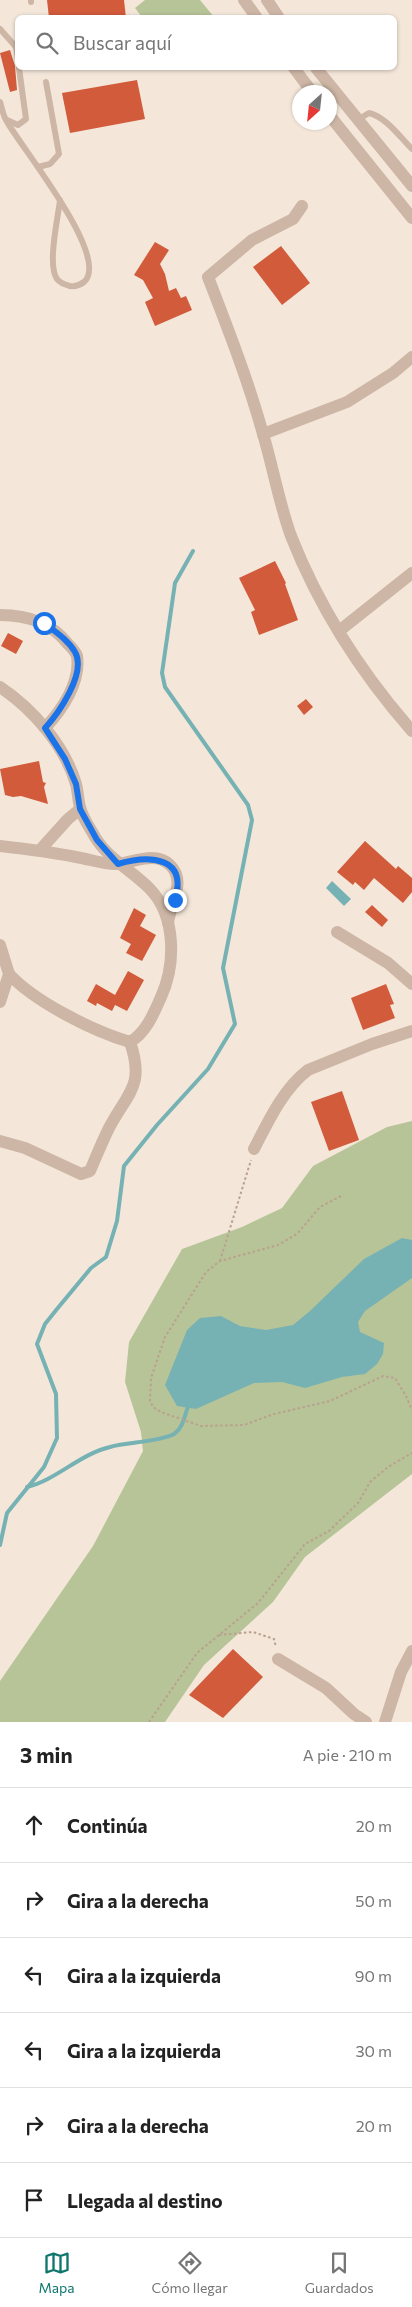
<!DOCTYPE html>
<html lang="es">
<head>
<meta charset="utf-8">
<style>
  body { margin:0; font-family:Commissioner,sans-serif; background:#f6f6f6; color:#222 }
  .compass { position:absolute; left:292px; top:85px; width:45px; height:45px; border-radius:50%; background:#fff; box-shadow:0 1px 4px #0004; rotate:207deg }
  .stop { position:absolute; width:15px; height:15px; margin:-11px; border:4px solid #1a73e8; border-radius:50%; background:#fff }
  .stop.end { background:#1a73e8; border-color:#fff; box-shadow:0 1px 5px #0008 }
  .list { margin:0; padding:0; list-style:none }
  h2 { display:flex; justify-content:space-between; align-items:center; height:65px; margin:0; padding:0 20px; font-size:21px }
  h2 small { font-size:16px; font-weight:400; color:#767676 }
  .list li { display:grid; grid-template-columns:32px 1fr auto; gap:15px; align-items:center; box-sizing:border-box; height:75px; padding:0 20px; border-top:1px solid #e0e0e0 }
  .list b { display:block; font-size:19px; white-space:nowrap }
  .list em { font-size:16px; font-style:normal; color:#767676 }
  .icon { flex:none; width:28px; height:28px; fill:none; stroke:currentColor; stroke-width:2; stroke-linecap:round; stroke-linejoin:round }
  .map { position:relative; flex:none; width:412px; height:1722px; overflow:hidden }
  .search { position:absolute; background:#fff; box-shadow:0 1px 4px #0004; left:15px; right:15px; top:15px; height:55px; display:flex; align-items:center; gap:12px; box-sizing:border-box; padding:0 18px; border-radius:8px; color:#767676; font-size:19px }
  .sheet { height:515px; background:#fff }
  nav { display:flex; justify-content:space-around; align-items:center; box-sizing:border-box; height:70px; border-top:1px solid #e0e0e0; background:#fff; font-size:14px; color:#767676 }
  nav a { display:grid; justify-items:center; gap:2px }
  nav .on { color:#0f766e }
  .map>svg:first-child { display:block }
</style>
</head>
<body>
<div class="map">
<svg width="412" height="1722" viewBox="0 0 412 1722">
  <rect width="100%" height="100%" fill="#f4e7da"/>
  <g fill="#b7c498">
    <path d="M145 0H200L214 17H142L135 8Z"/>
    <path d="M412 1121V1474L305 1557 273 1602 204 1665 165 1722H0V1681L93 1546 143 1451 141 1432 125 1382 129 1342 182 1249 242 1227 282 1208 313 1166 387 1127Z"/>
  </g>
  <g fill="#76b2b3">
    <path d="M332 881 351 899 344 906 326 888Z"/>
    <path d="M402 1238 412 1240V1278L365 1311 358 1322 360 1332 384 1343 383 1354 377 1364 365 1374 342 1377 305 1388 282 1382 254 1383 196 1409 177 1406 165 1385 187 1330 200 1318 221 1316 240 1326 266 1330 293 1325 310 1311 364 1259Z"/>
  </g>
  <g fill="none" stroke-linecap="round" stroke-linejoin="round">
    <g stroke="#76b2b3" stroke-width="4">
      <path d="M27 1487C56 1480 80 1454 110 1447 128 1442 159 1442 174 1434 183 1428 184 1417 188 1407"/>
      <path d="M0 1545 7 1513 44 1467 57 1438 56 1394 37 1344 45 1324 57 1309 91 1268 106 1257 117 1221 124 1166 157 1125 208 1069 235 1024 223 968 252 820 248 805 165 687 162 673 175 583 193 551"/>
    </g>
  </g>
  <g fill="#d15b3b">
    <path d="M47 0H124L126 18H49Z"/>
    <path d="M10 50 15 66 17 90 10 92 0 53Z"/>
    <path d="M137 80 145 119 70 133 62 93Z"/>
    <path d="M155 242 169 250 160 264 165 274 169 291 176 288 181 298 186 296 192 310 155 326 145 302 153 298 143 280 134 275Z"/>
    <path d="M281 246 310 283 282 305 253 267Z"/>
    <path d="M275 561 286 583 285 584 298 620 259 635 251 612 255 610 239 578Z"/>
    <path d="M8 633 23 641 16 654 1 646Z"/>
    <path d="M306 699 313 707 304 715 297 706Z"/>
    <path d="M39 761 43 782 46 783 44 787 48 804 21 796 13 797 5 795 0 769Z"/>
    <path d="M365 841 396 869 398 866 412 878V892L403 903 374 878 364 890 355 882 353 885 337 872Z"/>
    <path d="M372 905 388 920 382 927 365 912Z"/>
    <path d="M134 908 146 915 140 926 156 935 142 961 126 953 131 944 120 938Z"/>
    <path d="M128 971 144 980 127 1011 115 1005 112 1011 97 1003 96 1006 87 1001 96 984 115 995Z"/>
    <path d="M386 984 394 1004 390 1005 395 1018 363 1030 351 998Z"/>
    <path d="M342 1091 359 1140 329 1151 311 1102Z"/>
    <path d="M233 1649 263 1677 223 1718 189 1695Z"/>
  </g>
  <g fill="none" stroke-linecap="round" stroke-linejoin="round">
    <g stroke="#b9a08f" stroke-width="2" stroke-dasharray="2.5 2.5" stroke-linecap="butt">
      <path d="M341 1196 320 1207 297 1234 278 1245 220 1261 206 1272 165 1337 151 1378 150 1401 153 1407 161 1412 201 1426 244 1425 274 1414 330 1401 383 1376 395 1378 406 1396 412 1410"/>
      <path d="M220 1261 251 1160"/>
      <path d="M219 1635 253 1632 274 1639 276 1647"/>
      <path d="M149 1722 197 1653 258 1603 305 1544 329 1531 358 1503 370 1482 388 1467 412 1453"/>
    </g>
    <g stroke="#cdb6a5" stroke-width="6">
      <path d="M31 0V2"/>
      <path d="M0 29 16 47 18 59"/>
      <path d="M0 102C2 108 3 115 6 120 19 145 112 257 84 282 80 285 76 287 70 286 66 285 60 283 57 279 47 265 58 218 60 200"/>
      <path d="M359 119 369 113C386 117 400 137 412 149"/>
      <path d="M7 120 18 125 26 119 19 68"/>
      <path d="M38 167 50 164 59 154 46 82"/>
    </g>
    <g stroke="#cdb6a5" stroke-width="12">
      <path d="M244 0 257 18"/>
      <path d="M267 0 279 18"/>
      <path d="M294 68 312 92"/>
      <path d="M316 68 412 186"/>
      <path d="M330 116 412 218"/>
      <path d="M302 206 293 219 252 240 208 277C228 329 248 380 263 434 273 467 279 503 291 536 319 607 362 674 412 731"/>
      <path d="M263 434 347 402 393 373 412 357"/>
      <path d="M0 615C26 615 51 622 68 644 71 647 76 652 77 656 81 682 62 710 45 728"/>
      <path d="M339 631 412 573"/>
      <path d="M0 687C33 709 65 746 76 784 78 792 78 800 80 807 82 817 90 828 95 837 109 860 133 871 150 889 176 916 176 964 161 997 154 1013 146 1033 130 1042 93 1031 35 1002 9 974"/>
      <path d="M0 846C26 849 51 852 76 857 89 859 105 865 118 864 134 862 156 851 170 865 187 881 170 905 168 923"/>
      <path d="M40 850 68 819 80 809"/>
      <path d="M337 932 388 963 412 984"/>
      <path d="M0 945 9 974 0 1002"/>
      <path d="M0 1141 25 1148 81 1174 90 1171C96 1157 102 1142 109 1128 128 1092 145 1086 130 1042"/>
      <path d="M254 1149C268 1122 283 1089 308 1070L372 1044 412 1031"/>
      <path d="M278 1659 326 1688 354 1714 366 1722"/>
      <path d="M385 1722 401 1672 412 1651"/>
    </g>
  </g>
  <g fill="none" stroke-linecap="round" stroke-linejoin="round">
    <path stroke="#1a73e8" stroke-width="6" d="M44 623C56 632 68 640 75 652 87 673 58 714 45 728L65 759 76 784 80 809 97 840 118 864C149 855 188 856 175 900"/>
  </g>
</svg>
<svg class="compass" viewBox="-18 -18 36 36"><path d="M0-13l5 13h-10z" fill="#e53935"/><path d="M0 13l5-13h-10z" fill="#767676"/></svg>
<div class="stop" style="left:44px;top:623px"></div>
<div class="stop end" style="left:175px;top:900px"></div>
<div class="search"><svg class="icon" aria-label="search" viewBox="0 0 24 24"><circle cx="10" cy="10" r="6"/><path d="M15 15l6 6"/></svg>Buscar aquí</div>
</div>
<section class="sheet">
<h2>3 min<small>A pie · 210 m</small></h2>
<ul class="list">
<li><svg class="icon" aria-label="ahead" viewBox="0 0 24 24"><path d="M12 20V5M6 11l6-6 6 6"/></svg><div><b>Continúa</b></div><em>20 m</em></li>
<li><svg class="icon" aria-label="right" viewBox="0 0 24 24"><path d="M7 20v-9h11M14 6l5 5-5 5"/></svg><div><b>Gira a la derecha</b></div><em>50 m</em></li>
<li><svg class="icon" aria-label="left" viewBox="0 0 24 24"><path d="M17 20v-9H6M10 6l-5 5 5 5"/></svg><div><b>Gira a la izquierda</b></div><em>90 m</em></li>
<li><svg class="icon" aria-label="left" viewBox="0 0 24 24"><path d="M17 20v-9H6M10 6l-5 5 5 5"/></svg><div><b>Gira a la izquierda</b></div><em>30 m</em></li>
<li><svg class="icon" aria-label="right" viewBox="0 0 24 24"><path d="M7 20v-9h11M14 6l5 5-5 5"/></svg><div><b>Gira a la derecha</b></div><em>20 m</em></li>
<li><svg class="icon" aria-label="arrive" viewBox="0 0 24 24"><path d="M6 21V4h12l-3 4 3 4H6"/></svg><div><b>Llegada al destino</b></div></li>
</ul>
</section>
<nav>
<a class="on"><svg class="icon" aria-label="map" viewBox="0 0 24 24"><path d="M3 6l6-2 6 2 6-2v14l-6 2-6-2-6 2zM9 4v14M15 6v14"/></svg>Mapa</a>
<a><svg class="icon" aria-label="directions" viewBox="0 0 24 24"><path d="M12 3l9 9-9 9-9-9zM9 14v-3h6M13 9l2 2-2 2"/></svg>Cómo llegar</a>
<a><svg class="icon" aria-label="saved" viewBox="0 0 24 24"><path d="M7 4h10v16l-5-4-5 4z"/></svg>Guardados</a>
</nav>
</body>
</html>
